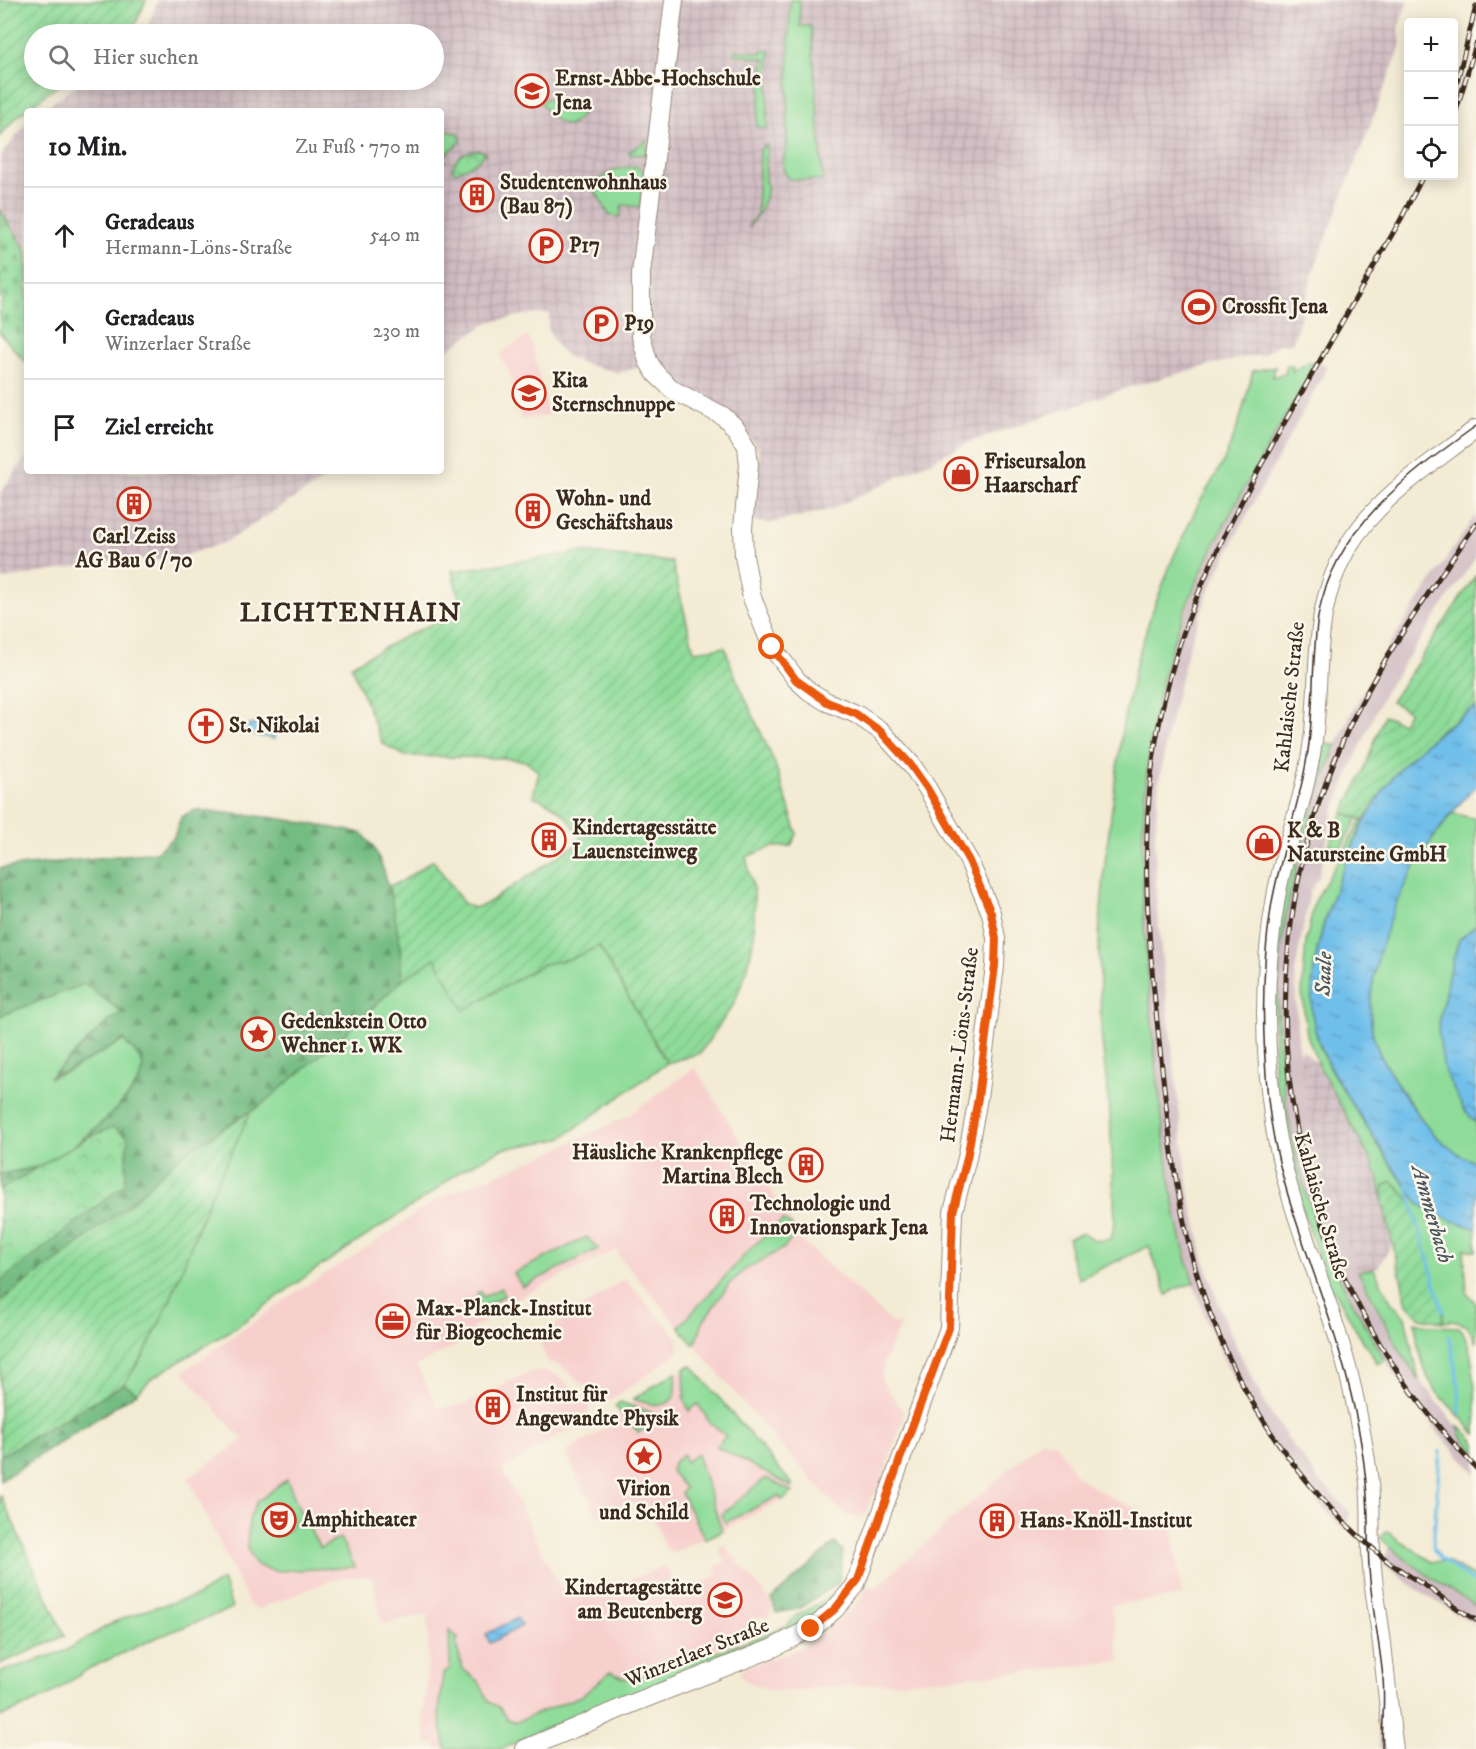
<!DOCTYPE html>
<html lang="de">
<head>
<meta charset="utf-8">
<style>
  body { margin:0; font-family:"IM FELL DW Pica",serif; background:#f2f2f2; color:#202124 }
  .controls { position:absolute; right:18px; top:18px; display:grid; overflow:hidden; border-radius:6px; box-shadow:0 3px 15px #0003 }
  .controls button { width:54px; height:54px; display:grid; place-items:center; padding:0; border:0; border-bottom:2px solid #e0e0e0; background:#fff; color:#202124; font:30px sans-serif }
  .stop { position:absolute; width:18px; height:18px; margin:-14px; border:4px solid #ea580c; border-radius:50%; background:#fff }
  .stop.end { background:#ea580c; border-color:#fff; box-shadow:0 2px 6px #0008 }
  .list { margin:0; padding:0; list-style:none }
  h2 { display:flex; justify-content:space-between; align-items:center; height:78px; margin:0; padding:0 24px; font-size:26px }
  h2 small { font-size:20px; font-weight:400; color:#757577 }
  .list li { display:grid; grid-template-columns:39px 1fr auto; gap:18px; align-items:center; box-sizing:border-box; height:96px; padding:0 24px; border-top:2px solid #e0e0e0 }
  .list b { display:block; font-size:22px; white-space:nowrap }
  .list p { margin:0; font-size:20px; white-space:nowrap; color:#757577 }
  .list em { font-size:20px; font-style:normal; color:#757577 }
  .icon { flex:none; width:33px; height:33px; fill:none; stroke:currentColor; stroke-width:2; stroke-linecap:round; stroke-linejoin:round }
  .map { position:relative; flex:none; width:1476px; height:1749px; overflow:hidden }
  .search { position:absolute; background:#fff; box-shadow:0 3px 15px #0003; left:24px; top:24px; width:420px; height:66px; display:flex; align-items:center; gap:15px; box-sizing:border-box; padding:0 21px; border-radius:33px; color:#757577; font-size:22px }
  .panel { position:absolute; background:#fff; box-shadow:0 3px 15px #0003; left:24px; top:108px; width:420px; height:366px; border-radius:6px }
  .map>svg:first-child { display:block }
</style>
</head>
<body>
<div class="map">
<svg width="1476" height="1749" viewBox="0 0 1476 1749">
  <defs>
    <pattern id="industrial-grid" width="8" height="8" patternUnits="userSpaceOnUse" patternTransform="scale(1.5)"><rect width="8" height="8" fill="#d2bec4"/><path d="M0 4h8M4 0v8" fill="none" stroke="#b5a3a8"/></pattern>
    <pattern id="forest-firs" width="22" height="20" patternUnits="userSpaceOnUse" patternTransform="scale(1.5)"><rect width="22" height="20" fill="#73bc82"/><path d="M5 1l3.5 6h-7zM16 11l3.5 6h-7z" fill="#60996a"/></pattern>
    <pattern id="cemetery-stones" width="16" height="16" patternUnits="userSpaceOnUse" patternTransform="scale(1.5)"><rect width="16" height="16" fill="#8fdc9a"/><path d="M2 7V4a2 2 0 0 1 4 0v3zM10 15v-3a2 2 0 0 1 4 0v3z" fill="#7cbd84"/></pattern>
    <pattern id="park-crowns" width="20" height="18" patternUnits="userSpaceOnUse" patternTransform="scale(1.5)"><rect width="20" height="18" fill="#8fdc9a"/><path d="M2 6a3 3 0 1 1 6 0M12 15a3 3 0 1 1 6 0" fill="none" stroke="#7cbd84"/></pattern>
    <pattern id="garden-furrows" width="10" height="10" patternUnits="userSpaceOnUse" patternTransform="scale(1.5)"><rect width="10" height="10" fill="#8fdc9a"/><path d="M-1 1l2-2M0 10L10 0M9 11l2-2" fill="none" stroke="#7cbd84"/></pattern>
    <pattern id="water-ripples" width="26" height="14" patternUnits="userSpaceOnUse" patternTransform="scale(1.5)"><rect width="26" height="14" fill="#70bfeb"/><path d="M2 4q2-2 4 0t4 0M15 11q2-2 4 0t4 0" fill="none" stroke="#5d9bbe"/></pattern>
  </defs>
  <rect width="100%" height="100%" fill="#fbf7ec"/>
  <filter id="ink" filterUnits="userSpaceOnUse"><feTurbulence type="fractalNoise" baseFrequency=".0167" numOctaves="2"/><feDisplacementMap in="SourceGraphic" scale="12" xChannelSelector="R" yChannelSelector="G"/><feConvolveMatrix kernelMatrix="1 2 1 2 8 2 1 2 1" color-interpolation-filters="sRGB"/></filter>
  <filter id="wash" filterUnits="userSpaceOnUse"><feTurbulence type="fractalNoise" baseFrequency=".008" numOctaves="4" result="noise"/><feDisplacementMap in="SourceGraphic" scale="24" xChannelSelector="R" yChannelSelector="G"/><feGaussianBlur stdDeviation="1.35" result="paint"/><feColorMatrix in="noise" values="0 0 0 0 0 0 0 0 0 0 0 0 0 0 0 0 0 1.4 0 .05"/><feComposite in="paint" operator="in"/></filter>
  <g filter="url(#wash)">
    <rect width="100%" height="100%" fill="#f3ebd4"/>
    <g fill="#f7d0ce">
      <path d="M527 336 532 345 548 415 521 420 509 371 499 355Z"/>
      <path d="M695 1067 801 1240 892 1323 900 1325 884 1361 881 1379 904 1413 903 1421 876 1496H871L867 1513 860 1517 848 1516 836 1506 746 1406 618 1255V1249L491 1311 484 1322 473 1328 472 1333 463 1342 416 1366 439 1408 462 1405 530 1372 542 1371 555 1374 570 1386 590 1407 584 1420 502 1470 560 1587 576 1597 594 1595 666 1565 679 1594 681 1604V1595L718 1574 715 1567 725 1562 718 1547 724 1545 774 1605 769 1616 750 1619 751 1635 699 1654 700 1658 471 1749H437L435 1743 427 1745 423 1717 428 1666V1614L382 1624 372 1577H340L259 1609 250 1606 188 1478 243 1440 183 1372 293 1294 371 1245 437 1199 545 1155 628 1116Z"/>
      <path d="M625 1279 678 1339 679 1350 674 1356 612 1399 605 1400 595 1395 561 1366 548 1362 536 1335 565 1319Z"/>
      <path d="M691 1365 793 1485V1492L782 1500 722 1531 672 1553 665 1547 649 1505 641 1510 637 1504 627 1502 598 1517 565 1452 593 1437 636 1400Z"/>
      <path d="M1042 1440 1055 1443 1077 1477 1100 1491 1172 1528 1182 1596 1111 1605 1120 1661 1025 1672 785 1691 769 1690 746 1681 741 1676 740 1671 744 1668 803 1647 838 1621 857 1603 867 1585 876 1587Z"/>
    </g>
    <g fill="url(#industrial-grid)">
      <path d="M158 0H1408L1399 27 1401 45 1314 270 1293 342 1279 344 1263 354 1210 365 1129 387 972 441 832 509 771 523 753 521 759 459 758 450 747 434 682 390 654 360 637 368 619 373 585 364 570 358 560 350 552 338 548 328 550 313 524 315 489 322 441 354V111H42L83 80H434V34H142L147 29Z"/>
      <path d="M27 123V252L0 210V156Z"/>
      <path d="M27 456V471H337L226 542 172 560 127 558 0 580V493Z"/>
      <path d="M1303 1050 1318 1064 1354 1129 1378 1176 1393 1243 1377 1268 1358 1271 1339 1225 1318 1162 1304 1098 1300 1056Z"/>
    </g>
    <g fill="#d2bec4">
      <path d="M1316 362 1328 366 1243 522 1209 590 1188 650 1168 729 1159 782 1155 835 1156 887 1158 923 1181 1128 1190 1198 1206 1266 1223 1316 1239 1352 1268 1409 1295 1449 1322 1484 1350 1512 1345 1531 1310 1493 1282 1458 1255 1418 1224 1360 1207 1322 1190 1273 1174 1201 1163 1129 1149 998 1141 887 1142 836 1146 782 1161 690 1173 645 1196 586 1230 515Z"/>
      <path d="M1476 514V557L1384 693 1353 763 1333 813 1318 879 1310 891 1295 972 1297 1028 1304 1098 1318 1162 1339 1225 1371 1299 1398 1347 1419 1380 1458 1427 1463 1438 1476 1453V1474L1439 1434 1395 1376 1348 1296 1322 1238 1299 1172 1285 1102 1278 1044 1277 1014 1278 972 1290 887 1313 806 1336 745 1351 714 1388 647Z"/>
      <path d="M1389 1546 1431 1578 1476 1606V1625L1422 1593 1383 1564Z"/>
      <path d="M1379 1708H1389L1388 1749H1378Z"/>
    </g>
    <g fill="#8fdc9a" stroke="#65835c" stroke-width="1.5" fill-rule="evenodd">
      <path d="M790 0H800V26H811L823 181 790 179C779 170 784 158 787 146Z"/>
      <path d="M735 50 762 53 763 50 770 51 767 129 756 127 765 59 735 54Z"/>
      <path d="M441 131 459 133 461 142 448 152 443 159 446 161 442 164Z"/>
      <path d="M647 140 646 154 631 155 629 152Z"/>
      <path d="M765 145H767L765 181 768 188 760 212 749 227V225L757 214 760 150Z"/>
      <path d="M633 166 638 167 644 171 640 207 622 205 620 217 610 216 596 193 597 181 614 170Z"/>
      <path d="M1310 362H1316C1301 392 1282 421 1266 450 1230 512 1194 578 1172 646 1128 786 1142 931 1157 1073 1165 1143 1171 1216 1194 1283L1175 1289 1167 1295 1149 1246 1079 1279 1070 1255 1069 1238 1083 1233 1095 1241 1111 1239 1115 1222 1110 1116 1101 1031 1099 936 1105 862 1123 723 1137 660 1150 618 1173 558 1198 505 1223 463 1239 423 1253 371 1275 367 1273 377 1285 373 1287 365H1293L1292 371Z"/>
      <path d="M1323 744 1336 745C1285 879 1261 987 1291 1131 1298 1168 1308 1205 1322 1240 1340 1282 1363 1321 1385 1360L1378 1364 1356 1330 1336 1293 1330 1291 1291 1174 1274 1075 1275 938 1311 776 1317 774Z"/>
      <path d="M1343 813 1358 818 1340 849 1329 846Z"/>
      <path d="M1452 813 1476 819V925L1459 940 1449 973 1438 1029 1463 1108 1476 1123V1163C1440 1148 1426 1126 1405 1095 1392 1077 1379 1057 1373 1035 1361 984 1388 914 1412 869 1423 850 1439 832 1452 813Z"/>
      <path d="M1362 819 1364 820C1335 884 1296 974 1319 1044 1330 1076 1352 1102 1369 1131 1381 1150 1393 1169 1407 1188 1412 1194 1416 1201 1422 1206 1438 1217 1457 1222 1476 1229V1251L1464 1249 1467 1292 1476 1304V1343C1471 1326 1460 1319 1443 1322V1311L1412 1203 1384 1187 1382 1199 1378 1176 1369 1157 1318 1064 1307 1035 1302 993 1306 942 1314 903Z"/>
      <path d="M599 946 667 1063 560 1139 502 1149 460 1171 432 1193 316 1269 236 1327 152 1378 137 1393 124 1384 143 1356 169 1303 209 1199 251 1111 336 1042 402 980 435 958 464 1010 543 964 573 958Z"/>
      <path d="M84 984 122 1012 105 1024 50 1077 66 1072 124 1040C129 1047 139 1055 142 1063 151 1088 71 1150 50 1162 38 1169 14 1171 0 1174V1016Z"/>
      <path d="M783 1220 792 1226 790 1241 783 1249 746 1269 730 1283 704 1320 696 1342 693 1344 679 1327 752 1247Z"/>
      <path d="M587 1237 598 1249 522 1287 514 1273Z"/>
      <path d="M1374 1269 1391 1302 1405 1317 1419 1380 1398 1347 1358 1271Z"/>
      <path d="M501 1288 504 1296 479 1308 477 1293 480 1291 483 1297Z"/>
      <path d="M1415 1322 1433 1326 1459 1327C1476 1345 1476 1406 1476 1434L1436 1391 1427 1376 1418 1346Z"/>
      <path d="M691 1365 793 1485 792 1487 716 1446 726 1436 710 1423 698 1404 689 1411 683 1396 685 1395 684 1369Z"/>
      <path d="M676 1372C680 1410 661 1409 633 1399Z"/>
      <path d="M620 1402 659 1415 639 1433 615 1406Z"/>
      <path d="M1458 1427 1465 1431 1476 1443V1453L1463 1438Z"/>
      <path d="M697 1454 722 1531 705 1539 681 1493 685 1488 671 1471 673 1463 683 1455 686 1462Z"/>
      <path d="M766 1478 793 1492 782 1500 778 1496 725 1523 722 1514Z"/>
      <path d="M287 1479 300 1511 320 1548 340 1538 355 1567 275 1571 261 1567 255 1563 247 1548 249 1518 257 1502ZM274 1508C289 1506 296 1518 289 1530L281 1535 269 1531C263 1522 265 1514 274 1508Z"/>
      <path d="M1386 1531 1432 1562 1446 1561 1476 1578V1606C1442 1585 1410 1565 1380 1538Z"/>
      <path d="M223 1580 232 1608 153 1639 90 1668 48 1696 0 1717V1672L65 1651 114 1622 152 1608 197 1596Z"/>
      <path d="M838 1591 837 1596 814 1616 788 1634 631 1696 619 1698 537 1732 503 1749H446L439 1715 443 1674 450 1669 449 1630 458 1638 456 1645 463 1669 479 1682 489 1702 499 1707 507 1719 516 1722 583 1695 610 1672 626 1679 744 1643 787 1626 794 1617 821 1602Z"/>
    </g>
    <g fill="url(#forest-firs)" stroke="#577350" stroke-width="1.5">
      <path d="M195 810 277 818 362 833C368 840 375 848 378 856 395 895 400 938 402 980L336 1042 260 1106 183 1154 128 1205 64 1255 0 1301V1174C14 1171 38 1169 50 1162 71 1151 151 1088 142 1063 139 1055 129 1047 124 1040L66 1072 49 1078 105 1024 122 1012 84 984 0 1016V868L156 852 174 837 181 817Z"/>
      <path d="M124 1384 137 1393 0 1481V1456Z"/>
      <path d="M835 1543 843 1551 839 1583 798 1609 776 1613 772 1599Z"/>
    </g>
    <path fill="url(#cemetery-stones)" stroke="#65835c" stroke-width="1.5" d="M0 210 27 252V358L24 361 0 333V304L3 301 0 298Z"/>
    <g fill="url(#park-crowns)" stroke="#65835c" stroke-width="1.5">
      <path d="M545 99 580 103 584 107C583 116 576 123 568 126 555 122 547 115 541 103Z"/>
      <path d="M479 150 484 152 485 154C477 163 467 168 455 172L452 170C455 156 466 151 479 150Z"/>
      <path d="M113 1127 128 1137 125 1184 0 1282V1190L85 1139Z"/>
    </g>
    <g fill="url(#garden-furrows)" stroke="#65835c" stroke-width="1.5">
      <path d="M0 0H146L136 23 126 34H34V80H65L18 116 0 136Z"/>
      <path d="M582 552 672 562 694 651 725 647 733 671 775 764 797 833 791 846 772 847 746 857 754 891V936L748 967 734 1004 700 1053 667 1063 599 946 573 958 543 964 464 1010 435 958 402 980 400 942 389 886 402 881 433 860 464 904 474 908 486 904 582 841C572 819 555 804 533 796L539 772 525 761 503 758 405 756 382 743 351 665 406 636 462 610 452 571Z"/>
      <path d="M1476 575V707L1441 729 1401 767 1364 820 1343 813 1364 770 1384 716 1402 723 1409 711 1391 702Z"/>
      <path d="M251 1111 209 1199 169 1303 143 1356 124 1384 0 1456V1301L64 1255 128 1205 183 1154Z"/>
      <path d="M1392 1181 1412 1203 1443 1311V1322L1420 1318 1407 1304 1382 1199 1384 1187Z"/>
      <path d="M0 1494 65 1636 0 1664Z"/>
    </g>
    <g fill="url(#water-ripples)" stroke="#567484" stroke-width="1.5">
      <path d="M1476 707V786C1427 837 1391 898 1376 967 1371 990 1368 1012 1373 1035 1379 1059 1394 1079 1407 1099 1427 1128 1443 1149 1476 1163V1229C1457 1222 1438 1217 1422 1206 1416 1202 1412 1194 1408 1188 1393 1169 1381 1148 1368 1128 1346 1093 1320 1060 1313 1019 1302 953 1357 815 1402 766 1424 743 1449 724 1476 707Z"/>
      <path d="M274 721V739L244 733V726Z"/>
      <path d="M1476 925V1123L1463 1108 1444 1070 1438 1029 1449 973 1459 940Z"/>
      <path d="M517 1618 522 1626 490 1643 486 1634Z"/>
    </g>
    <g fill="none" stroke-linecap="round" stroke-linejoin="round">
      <g stroke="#70bfeb" stroke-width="3">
        <path d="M1407 1186 1443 1311"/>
        <path d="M1449 1336 1459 1386 1460 1414"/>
        <path d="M1440 1451 1433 1548 1441 1559 1476 1584"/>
      </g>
    </g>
  </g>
  <g filter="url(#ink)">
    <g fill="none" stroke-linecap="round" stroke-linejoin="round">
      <defs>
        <g id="major">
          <path d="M525 1749 631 1704 773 1648 818 1624 835 1609 855 1586 949 1328 953 1212 967 1158 978 1098 995 966 996 938 991 913 969 861 927 788 911 764 881 731 856 714 827 702 809 691 796 679 772 647 752 598 744 556 743 528 749 465 747 446 736 428 723 416 673 390 656 374 648 361 641 336V274L674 0"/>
          <path d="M1394 1749C1389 1714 1386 1679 1382 1644 1379 1618 1374 1593 1372 1567 1369 1539 1372 1511 1369 1483 1366 1457 1361 1431 1356 1406 1337 1309 1289 1220 1274 1122 1263 1046 1263 967 1277 891 1287 840 1307 791 1313 740 1322 670 1310 612 1347 548 1376 498 1431 464 1476 429"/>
        </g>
      </defs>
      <use href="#major" stroke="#978a79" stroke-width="20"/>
      <use href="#major" stroke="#fff" stroke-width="18"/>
      <path stroke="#3b2a1e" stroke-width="1.5" d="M1382 1749C1382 1726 1385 1702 1383 1678 1380 1646 1373 1613 1370 1580 1367 1552 1369 1524 1367 1495 1364 1450 1354 1401 1341 1357 1317 1271 1277 1189 1268 1099 1262 1036 1261 971 1271 908 1279 857 1299 808 1307 757 1315 711 1311 663 1318 617 1333 529 1409 474 1476 426"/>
      <defs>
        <g id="rail">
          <path d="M1454 94 1476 6"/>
          <path d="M1454 118 1476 44"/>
          <path d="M1423 176 1401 219C1363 286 1325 352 1287 418 1246 492 1205 565 1179 646 1137 776 1143 888 1157 1021 1166 1105 1173 1190 1196 1271 1228 1381 1295 1486 1384 1558 1398 1570 1415 1579 1430 1589 1445 1600 1460 1611 1476 1620"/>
          <path d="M1476 524C1426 597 1372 670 1338 752 1233 1002 1288 1274 1476 1468"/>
        </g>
      </defs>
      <use href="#rail" stroke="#3b2a1e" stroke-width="5"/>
      <use href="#rail" stroke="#fbf7ec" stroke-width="3" stroke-dasharray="9" stroke-linecap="butt"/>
    </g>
  </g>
  <g fill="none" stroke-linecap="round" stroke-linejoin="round" filter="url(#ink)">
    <path stroke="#ea580c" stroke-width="8" d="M772 647 796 680 827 702 856 714 880 731 910 764 927 788 969 861 991 913 996 938 995 966 978 1098 967 1158 953 1212 949 1328 900 1459 858 1580 835 1609 811 1629"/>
  </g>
  <defs>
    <symbol id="university-ring" viewBox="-11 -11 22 22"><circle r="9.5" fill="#fbf7ec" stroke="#c8321e" stroke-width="1.5"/><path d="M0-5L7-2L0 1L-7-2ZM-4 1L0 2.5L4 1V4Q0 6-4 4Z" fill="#c8321e"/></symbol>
    <symbol id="building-ring" viewBox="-11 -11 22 22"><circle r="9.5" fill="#fbf7ec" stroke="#c8321e" stroke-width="1.5"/><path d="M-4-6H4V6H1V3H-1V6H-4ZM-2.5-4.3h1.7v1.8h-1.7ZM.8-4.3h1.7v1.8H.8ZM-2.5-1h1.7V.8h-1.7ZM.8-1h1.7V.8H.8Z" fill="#c8321e"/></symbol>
    <symbol id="parking-ring" viewBox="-11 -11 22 22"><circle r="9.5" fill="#fbf7ec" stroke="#c8321e" stroke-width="1.5"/><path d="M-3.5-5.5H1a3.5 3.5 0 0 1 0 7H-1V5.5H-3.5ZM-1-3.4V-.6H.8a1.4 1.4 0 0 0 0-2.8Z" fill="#c8321e"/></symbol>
    <symbol id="stadium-ring" viewBox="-11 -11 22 22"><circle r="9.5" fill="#fbf7ec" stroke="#c8321e" stroke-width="1.5"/><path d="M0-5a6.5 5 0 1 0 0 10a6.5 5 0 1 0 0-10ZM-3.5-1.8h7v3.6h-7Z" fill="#c8321e"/></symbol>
    <symbol id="school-ring" viewBox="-11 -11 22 22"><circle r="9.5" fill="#fbf7ec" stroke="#c8321e" stroke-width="1.5"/><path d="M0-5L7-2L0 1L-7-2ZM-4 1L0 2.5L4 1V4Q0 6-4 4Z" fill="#c8321e"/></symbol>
    <symbol id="shop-ring" viewBox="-11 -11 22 22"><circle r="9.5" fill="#fbf7ec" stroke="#c8321e" stroke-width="1.5"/><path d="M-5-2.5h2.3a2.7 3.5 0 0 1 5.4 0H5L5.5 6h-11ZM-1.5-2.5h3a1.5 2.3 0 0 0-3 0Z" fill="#c8321e"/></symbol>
    <symbol id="church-ring" viewBox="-11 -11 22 22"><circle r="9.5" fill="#fbf7ec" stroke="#c8321e" stroke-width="1.5"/><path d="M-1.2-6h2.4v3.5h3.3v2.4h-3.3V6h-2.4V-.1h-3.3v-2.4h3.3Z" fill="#c8321e"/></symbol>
    <symbol id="sight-ring" viewBox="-11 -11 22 22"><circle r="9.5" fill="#fbf7ec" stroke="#c8321e" stroke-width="1.5"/><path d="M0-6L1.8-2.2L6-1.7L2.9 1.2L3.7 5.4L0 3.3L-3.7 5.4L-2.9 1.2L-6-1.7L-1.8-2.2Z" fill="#c8321e"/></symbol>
    <symbol id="office-ring" viewBox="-11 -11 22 22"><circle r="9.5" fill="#fbf7ec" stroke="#c8321e" stroke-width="1.5"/><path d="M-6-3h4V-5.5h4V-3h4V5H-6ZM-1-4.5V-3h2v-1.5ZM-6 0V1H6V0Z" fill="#c8321e"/></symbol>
    <symbol id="theatre-ring" viewBox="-11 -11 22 22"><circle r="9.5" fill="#fbf7ec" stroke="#c8321e" stroke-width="1.5"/><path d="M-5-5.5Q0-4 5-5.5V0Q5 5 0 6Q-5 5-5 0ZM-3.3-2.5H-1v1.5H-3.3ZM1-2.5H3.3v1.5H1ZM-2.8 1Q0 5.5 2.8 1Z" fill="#c8321e"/></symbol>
  </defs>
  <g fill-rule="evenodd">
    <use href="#university-ring" x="513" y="72" width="38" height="38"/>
    <use href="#building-ring" x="458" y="176" width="38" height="38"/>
    <use href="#parking-ring" x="527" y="227" width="38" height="38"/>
    <use href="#stadium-ring" x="1180" y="288" width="38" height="38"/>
    <use href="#parking-ring" x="582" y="305" width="38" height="38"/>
    <use href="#school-ring" x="510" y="374" width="38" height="38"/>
    <use href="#shop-ring" x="942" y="455" width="38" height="38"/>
    <use href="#building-ring" x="115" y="485" width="38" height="38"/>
    <use href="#building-ring" x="514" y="492" width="38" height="38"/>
    <use href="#church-ring" x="187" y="707" width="38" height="38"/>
    <use href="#building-ring" x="530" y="821" width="38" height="38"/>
    <use href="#shop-ring" x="1245" y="824" width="38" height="38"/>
    <use href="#sight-ring" x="239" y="1015" width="38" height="38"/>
    <use href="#building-ring" x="787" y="1146" width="38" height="38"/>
    <use href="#building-ring" x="708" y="1197" width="38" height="38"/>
    <use href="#office-ring" x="374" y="1302" width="38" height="38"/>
    <use href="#building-ring" x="474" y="1388" width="38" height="38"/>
    <use href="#sight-ring" x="625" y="1437" width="38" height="38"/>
    <use href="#theatre-ring" x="260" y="1501" width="38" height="38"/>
    <use href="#building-ring" x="978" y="1502" width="38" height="38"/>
    <use href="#school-ring" x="706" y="1581" width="38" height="38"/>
  </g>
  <g text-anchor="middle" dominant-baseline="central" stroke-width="5" stroke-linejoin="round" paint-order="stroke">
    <g font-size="21" font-weight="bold" fill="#3b2a1e" stroke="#fbf7ec" text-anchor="start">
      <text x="555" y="79">Ernst-Abbe-Hochschule<tspan x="555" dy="24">Jena</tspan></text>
      <text x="500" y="183">Studentenwohnhaus<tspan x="500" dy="24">(Bau 87)</tspan></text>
      <text x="569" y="246">P17</text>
      <text x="1222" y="307">Crossfit Jena</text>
      <text x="624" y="324">P19</text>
      <text x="552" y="381">Kita<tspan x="552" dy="24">Sternschnuppe</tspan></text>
      <text x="984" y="462">Friseursalon<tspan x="984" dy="24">Haarscharf</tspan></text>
      <text x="556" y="499">Wohn- und<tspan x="556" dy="24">Geschäftshaus</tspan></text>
      <text x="134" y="537" text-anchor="middle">Carl Zeiss<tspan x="134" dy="24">AG Bau 6 / 70</tspan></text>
      <text x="229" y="726">St. Nikolai</text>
      <text x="572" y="828">Kindertagesstätte<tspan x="572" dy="24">Lauensteinweg</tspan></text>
      <text x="1287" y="831">K &amp; B<tspan x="1287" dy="24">Natursteine GmbH</tspan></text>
      <text x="281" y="1022">Gedenkstein Otto<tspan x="281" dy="24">Wehner 1. WK</tspan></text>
      <text x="783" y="1153" text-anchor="end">Häusliche Krankenpflege<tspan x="783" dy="24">Martina Blech</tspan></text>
      <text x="750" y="1204">Technologie und<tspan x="750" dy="24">Innovationspark Jena</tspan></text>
      <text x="416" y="1309">Max-Planck-Institut<tspan x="416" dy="24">für Biogeochemie</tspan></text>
      <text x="516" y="1395">Institut für<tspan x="516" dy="24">Angewandte Physik</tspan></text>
      <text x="644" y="1489" text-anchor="middle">Virion<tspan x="644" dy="24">und Schild</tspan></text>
      <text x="302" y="1520">Amphitheater</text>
      <text x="1020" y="1521">Hans-Knöll-Institut</text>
      <text x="702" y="1588" text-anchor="end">Kindertagestätte<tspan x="702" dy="24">am Beutenberg</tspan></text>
    </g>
    <g font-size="21" fill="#3b2a1e" stroke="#fbf7ec">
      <text transform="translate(1290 697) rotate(-84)">Kahlaische Straße</text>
      <text transform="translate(960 1045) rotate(-83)">Hermann-Löns-Straße</text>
      <text transform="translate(1321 1206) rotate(74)">Kahlaische Straße</text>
      <text transform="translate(697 1653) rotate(-22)">Winzerlaer Straße</text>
    </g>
    <g font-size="22" font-style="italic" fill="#4b575c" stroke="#fbf7ec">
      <text transform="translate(1324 974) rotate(-88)">Saale</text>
      <text transform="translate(1432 1214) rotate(74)">Ammerbach</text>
    </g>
    <g font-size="27" font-weight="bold" letter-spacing="1.5" fill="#3b2a1e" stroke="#fbf7ec">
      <text x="351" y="613">LICHTENHAIN</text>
    </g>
  </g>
</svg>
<div class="controls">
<button>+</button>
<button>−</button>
<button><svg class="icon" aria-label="locate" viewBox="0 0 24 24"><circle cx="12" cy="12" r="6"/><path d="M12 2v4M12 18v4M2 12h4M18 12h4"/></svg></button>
</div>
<div class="stop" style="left:772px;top:647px"></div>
<div class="stop end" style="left:811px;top:1629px"></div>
<div class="search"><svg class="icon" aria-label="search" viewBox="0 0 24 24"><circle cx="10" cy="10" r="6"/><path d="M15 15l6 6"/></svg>Hier suchen</div>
<section class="panel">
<h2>10 Min.<small>Zu Fuß · 770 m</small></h2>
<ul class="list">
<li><svg class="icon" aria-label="ahead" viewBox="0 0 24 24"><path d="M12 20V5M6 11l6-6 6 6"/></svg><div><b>Geradeaus</b><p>Hermann-Löns-Straße</p></div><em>540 m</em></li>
<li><svg class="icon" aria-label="ahead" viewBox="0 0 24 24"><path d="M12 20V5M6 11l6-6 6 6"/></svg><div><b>Geradeaus</b><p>Winzerlaer Straße</p></div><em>230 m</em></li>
<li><svg class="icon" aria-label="arrive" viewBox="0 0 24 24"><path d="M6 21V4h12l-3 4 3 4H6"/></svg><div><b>Ziel erreicht</b></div></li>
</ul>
</section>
</div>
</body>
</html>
